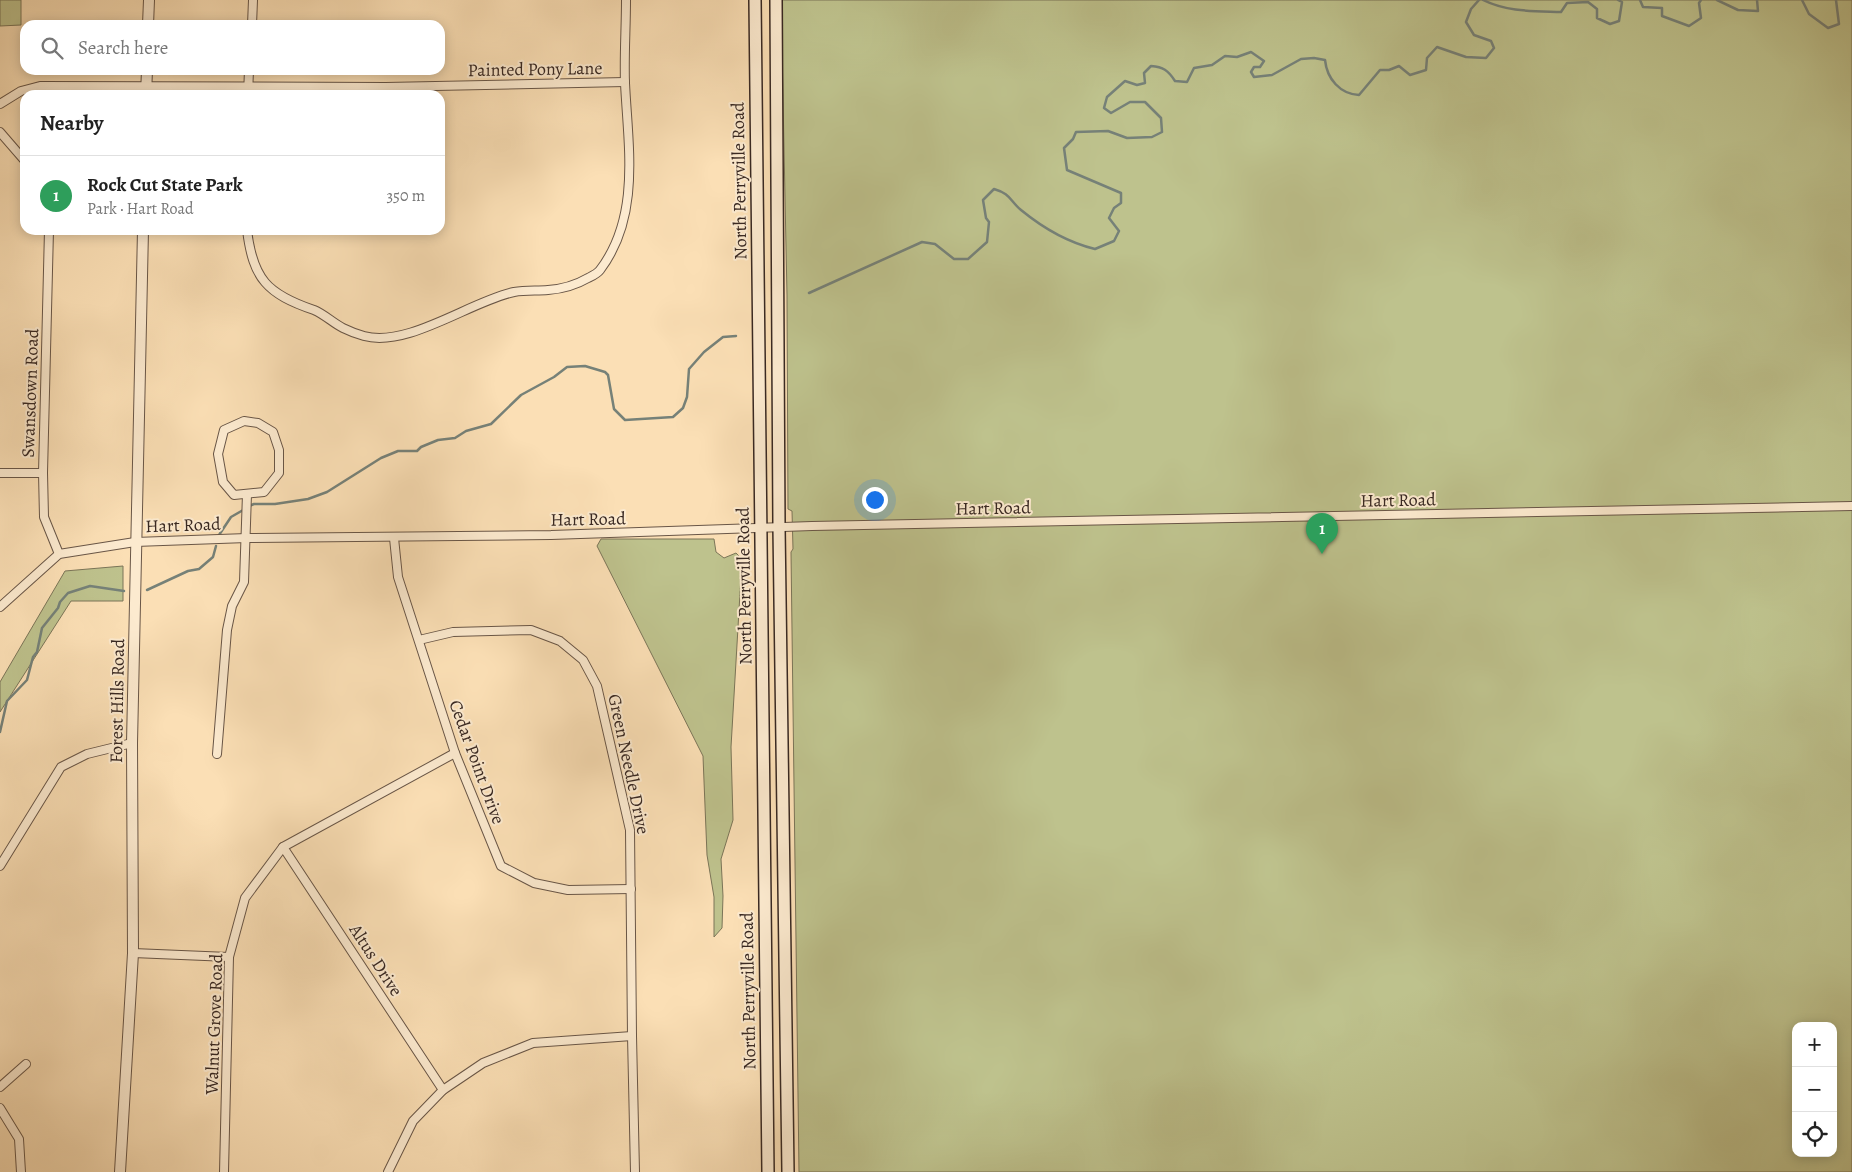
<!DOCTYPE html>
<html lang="en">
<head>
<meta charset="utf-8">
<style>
  body { margin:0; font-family:Alegreya,serif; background:#f2f2f2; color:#222 }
  .controls { position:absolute; right:15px; bottom:15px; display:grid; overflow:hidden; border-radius:10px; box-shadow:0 2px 12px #0003 }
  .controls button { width:45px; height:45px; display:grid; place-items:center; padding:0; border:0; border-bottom:1px solid #e0e0e0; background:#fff; color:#222; font:25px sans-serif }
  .you { position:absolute; left:874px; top:499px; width:18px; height:18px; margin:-12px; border:4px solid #fff; border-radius:50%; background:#1a73e8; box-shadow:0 0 0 8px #1a73e833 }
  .badge { display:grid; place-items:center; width:32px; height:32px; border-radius:50%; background:#8f2418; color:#fff; font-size:16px; font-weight:700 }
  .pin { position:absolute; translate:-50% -41px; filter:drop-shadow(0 1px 2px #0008) }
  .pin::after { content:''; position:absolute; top:26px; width:18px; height:15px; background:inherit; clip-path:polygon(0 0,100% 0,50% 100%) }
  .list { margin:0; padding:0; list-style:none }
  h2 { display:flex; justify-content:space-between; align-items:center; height:65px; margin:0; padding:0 20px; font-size:21px }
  h2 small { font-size:16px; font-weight:400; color:#767676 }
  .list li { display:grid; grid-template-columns:32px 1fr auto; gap:15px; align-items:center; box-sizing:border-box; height:80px; padding:0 20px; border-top:1px solid #e0e0e0 }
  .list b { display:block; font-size:19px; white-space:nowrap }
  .list p { margin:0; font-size:16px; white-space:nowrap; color:#767676 }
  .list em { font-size:16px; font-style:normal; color:#767676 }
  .icon { flex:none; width:28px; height:28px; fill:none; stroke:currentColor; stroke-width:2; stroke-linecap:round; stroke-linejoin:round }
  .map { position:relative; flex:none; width:1852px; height:1172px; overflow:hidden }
  .search { position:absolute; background:#fff; box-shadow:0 2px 12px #0003; left:20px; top:20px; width:425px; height:55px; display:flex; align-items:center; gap:12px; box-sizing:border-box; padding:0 18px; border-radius:15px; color:#767676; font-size:19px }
  .panel { position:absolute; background:#fff; box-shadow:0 2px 12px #0003; left:20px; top:90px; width:425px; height:145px; border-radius:15px }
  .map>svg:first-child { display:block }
</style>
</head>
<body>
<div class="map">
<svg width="1852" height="1172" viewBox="0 0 1852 1172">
  <rect width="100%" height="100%" fill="#fbdfb5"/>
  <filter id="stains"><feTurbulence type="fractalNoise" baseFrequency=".004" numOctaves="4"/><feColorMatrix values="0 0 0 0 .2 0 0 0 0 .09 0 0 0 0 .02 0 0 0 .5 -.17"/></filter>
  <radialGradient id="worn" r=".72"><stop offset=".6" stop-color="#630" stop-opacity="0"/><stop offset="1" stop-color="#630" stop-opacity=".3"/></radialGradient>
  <g fill="#bec28d" stroke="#7b7558" fill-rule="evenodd">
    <path d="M0 0H21V25L0 26Z"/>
    <path d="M781 0H1852V1172H799L791 552 793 549 792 511 788 509 787 295ZM1796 1026H1833V1153H1796Z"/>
    <path d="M601 539H714L716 552 724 558 736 553 742 559 731 747 733 820 721 859 723 896 722 928 714 937V897L707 855 703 756 597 546Z"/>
    <path d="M123 566V601H71L0 712V682L65 571Z"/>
  </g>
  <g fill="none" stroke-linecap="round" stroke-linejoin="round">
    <g stroke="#768178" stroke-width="2.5">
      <path d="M1483 0C1507 12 1533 11 1561 12L1567 3 1588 2 1597 9V18L1610 24 1619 21 1622 2 1618 0"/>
      <path d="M1640 0 1643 7 1662 8V16L1689 26 1701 18 1699 3 1701 0"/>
      <path d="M1717 0 1738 10 1758 11 1757 0"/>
      <path d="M1802 0 1809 14 1828 28 1839 24 1836 0"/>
      <path d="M809 293 922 242 935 244 954 259H968L987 242 989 222 986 218 983 200 994 189C1011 194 1009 200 1021 210 1043 228 1066 242 1095 249L1114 241 1119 231 1109 218 1114 208 1121 203V193L1067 170 1064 148 1073 139 1076 132 1108 131 1127 138 1152 137 1162 132 1161 118 1145 102H1130L1111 113 1104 108 1107 97 1125 81 1137 85 1145 83 1144 73 1151 66C1163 67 1168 70 1175 81L1187 82 1194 68 1212 65 1225 56 1237 57 1251 52 1264 61 1260 67H1254L1251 72 1254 77 1272 75 1301 59 1314 58 1325 60C1327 79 1340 94 1359 95L1380 70H1389L1399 66 1410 75 1426 70 1427 58 1437 47 1466 57 1486 58 1494 48 1491 41 1474 35 1466 22 1471 9 1479 0"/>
      <path d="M249 506 254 504H275L308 499 327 492 381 458 398 451H417L421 447 438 440 455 438 466 431 491 424 521 395 554 377 567 367 585 366 605 372 608 375 614 409 625 420 673 417 683 408 687 397 689 369 704 352 723 337 736 336"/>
      <path d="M219 535 231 517 245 509"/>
      <path d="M147 590 188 571 199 569 213 557 216 546"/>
      <path d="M0 732 7 701 27 680 33 657 37 652 42 628 58 608 60 602 68 593 90 586 124 591"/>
    </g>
    <defs>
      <g id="minor">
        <path d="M252 25 253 0"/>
        <path d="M248 95 249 70"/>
        <path d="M0 104 21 91 40 86 386 87 625 82"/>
        <path d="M0 132 25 161"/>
        <path d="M49 230 43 473 44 517 59 554"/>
        <path d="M247 230C253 279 267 294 314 310 324 314 333 323 343 328 349 331 357 334 364 336 408 348 471 301 514 292 526 290 537 291 548 290 562 289 576 285 588 278 592 276 597 274 600 270 641 216 628 146 625 83 624 56 626 28 626 0"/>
        <path d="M244 421 258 423 273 432 279 450V473L264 492 234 495 223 482 218 454 224 430Z"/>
        <path d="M0 473H43"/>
        <path d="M394 538 398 577 455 753 501 866 534 883 568 890 631 889"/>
        <path d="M0 607 59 554 135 542 247 538 551 535 812 526 1852 506"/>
        <path d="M419 640 453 632 531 630 560 641 583 660 597 686 630 830 632 1036 635 1172"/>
        <path d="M217 754 227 630 232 606 244 582 247 494"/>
        <path d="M283 847 443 1090"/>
        <path d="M0 866 61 767 87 754 132 743"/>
        <path d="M133 953 229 957"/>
        <path d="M0 1087 26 1064"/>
        <path d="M0 1108 19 1139 21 1172"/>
        <path d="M224 1172 229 957 245 898 283 847 455 753"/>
        <path d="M388 1172 413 1121 443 1090 483 1063 533 1043 632 1036"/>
      </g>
      <g id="tertiary">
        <path d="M148 25 149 0"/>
        <path d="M146 95 147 70"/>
        <path d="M120 1172 133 953 132 743 143 230"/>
      </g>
      <g id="secondary">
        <path d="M755 0 768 1172"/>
        <path d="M776 0 779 527 788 1172"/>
      </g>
    </defs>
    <use href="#minor" stroke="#695647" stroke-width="10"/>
    <use href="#tertiary" stroke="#695647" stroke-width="12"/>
    <use href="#secondary" stroke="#382822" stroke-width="14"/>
    <use href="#minor" stroke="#fceacf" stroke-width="8"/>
    <use href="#tertiary" stroke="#fceacf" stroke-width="10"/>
    <use href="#secondary" stroke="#fceacf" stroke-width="11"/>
  </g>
  <g text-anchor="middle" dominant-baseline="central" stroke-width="4" stroke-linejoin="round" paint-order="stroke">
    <g font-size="18" fill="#382822" stroke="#fceacf">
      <text transform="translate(535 69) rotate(-1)">Painted Pony Lane</text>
      <text transform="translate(739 181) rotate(-91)">North Perryville Road</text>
      <text transform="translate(30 393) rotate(-88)">Swansdown Road</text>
      <text transform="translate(1398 500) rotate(-1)">Hart Road</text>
      <text transform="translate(993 508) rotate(-1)">Hart Road</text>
      <text transform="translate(588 519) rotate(-1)">Hart Road</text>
      <text transform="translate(183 525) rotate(-2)">Hart Road</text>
      <text transform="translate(744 586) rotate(-91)">North Perryville Road</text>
      <text transform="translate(117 701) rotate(-89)">Forest Hills Road</text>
      <text transform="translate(477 762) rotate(70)">Cedar Point Drive</text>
      <text transform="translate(629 764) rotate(78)">Green Needle Drive</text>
      <text transform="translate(376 960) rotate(57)">Altus Drive</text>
      <text transform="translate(748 991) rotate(-91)">North Perryville Road</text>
      <text transform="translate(214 1024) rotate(-88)">Walnut Grove Road</text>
    </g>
  </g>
  <rect width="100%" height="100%" filter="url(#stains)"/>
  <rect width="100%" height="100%" fill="url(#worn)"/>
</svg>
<div class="controls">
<button>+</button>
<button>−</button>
<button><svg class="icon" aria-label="locate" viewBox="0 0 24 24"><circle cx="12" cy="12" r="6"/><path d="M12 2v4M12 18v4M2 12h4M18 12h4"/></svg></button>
</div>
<div class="you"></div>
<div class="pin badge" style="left:1322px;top:554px;background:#2e9e5b">1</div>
<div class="search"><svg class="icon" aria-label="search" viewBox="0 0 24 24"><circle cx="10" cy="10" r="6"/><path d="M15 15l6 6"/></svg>Search here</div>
<section class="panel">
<h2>Nearby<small></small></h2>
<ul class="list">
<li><span class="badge" style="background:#2e9e5b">1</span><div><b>Rock Cut State Park</b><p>Park · Hart Road</p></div><em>350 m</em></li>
</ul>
</section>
</div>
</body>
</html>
